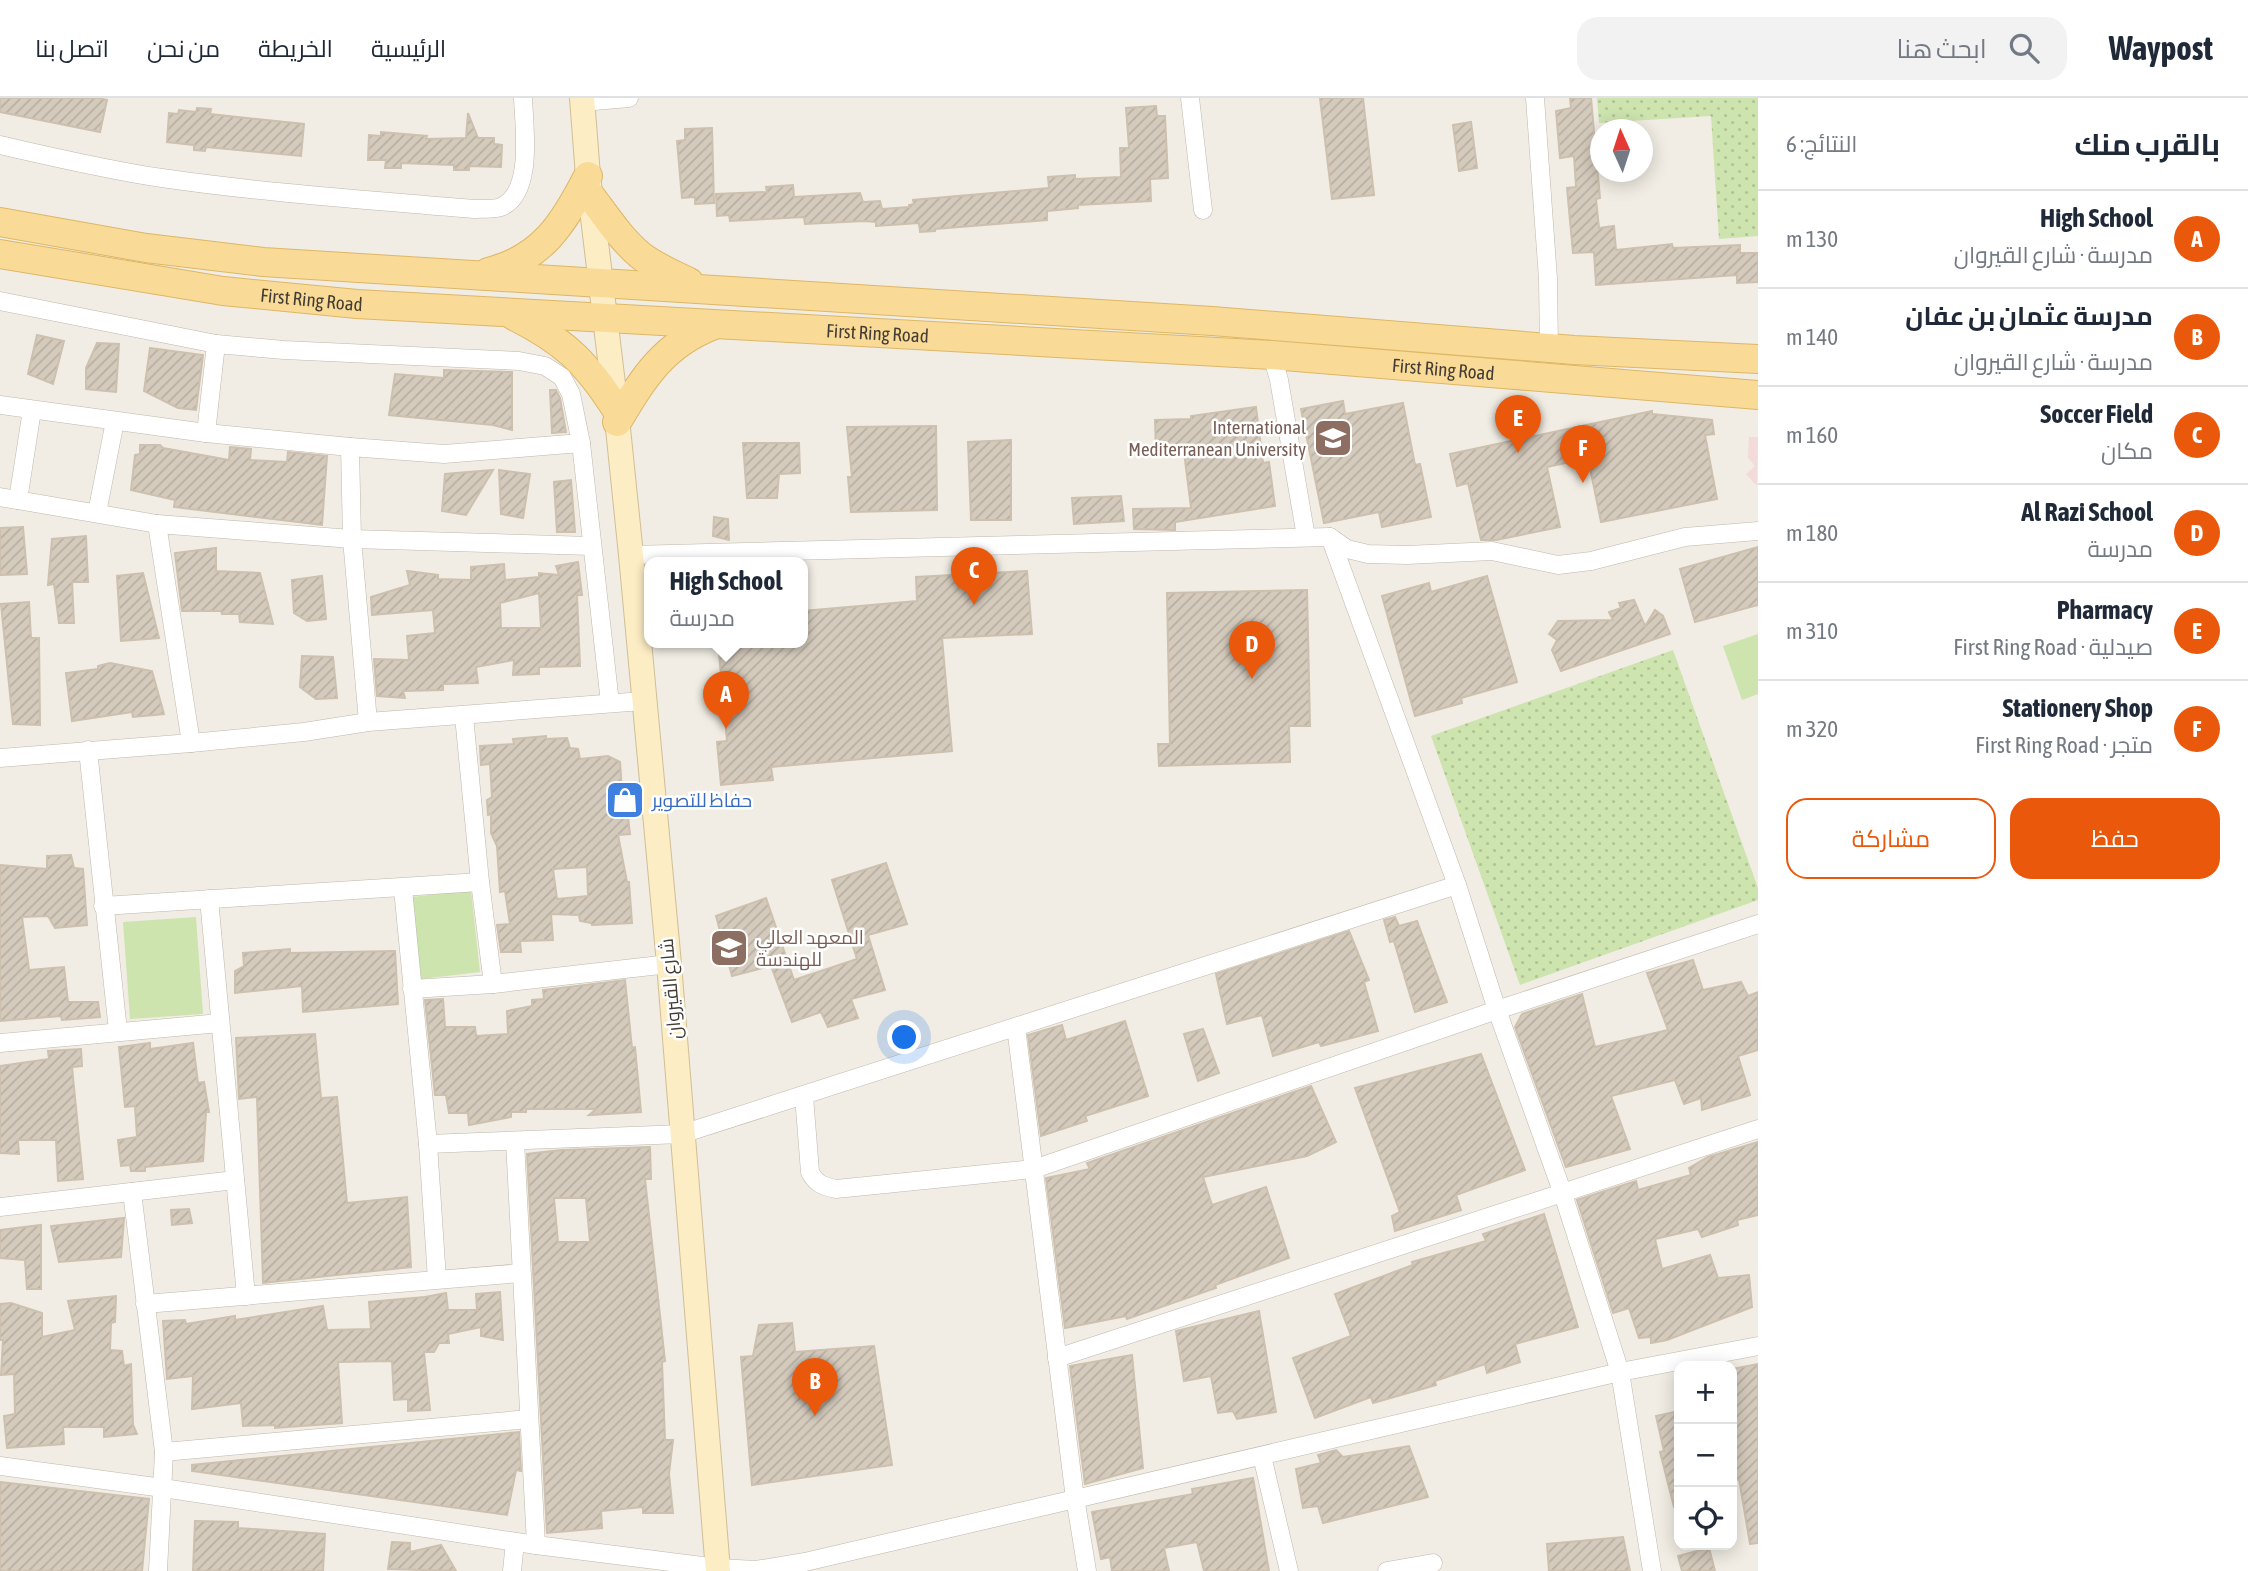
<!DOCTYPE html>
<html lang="ar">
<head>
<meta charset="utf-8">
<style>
  body { margin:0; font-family:"Asap Condensed",Cairo,sans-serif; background:#f2f2f3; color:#1f2937; direction:rtl }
  .controls { position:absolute; right:21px; bottom:21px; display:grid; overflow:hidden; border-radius:14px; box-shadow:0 4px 18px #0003 }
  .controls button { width:63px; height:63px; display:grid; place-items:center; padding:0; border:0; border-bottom:2px solid #e0e1e3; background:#fff; color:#1f2937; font:35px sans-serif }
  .compass { position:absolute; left:1590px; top:21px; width:63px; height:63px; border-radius:50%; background:#fff; box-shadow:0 4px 18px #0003; rotate:357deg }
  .you { position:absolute; left:905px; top:940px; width:24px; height:24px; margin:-18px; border:5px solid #fff; border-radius:50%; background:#1a73e8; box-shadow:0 0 0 10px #1a73e833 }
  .badge { display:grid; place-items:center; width:46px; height:46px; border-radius:50%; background:#ea580c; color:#fff; font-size:23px; font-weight:700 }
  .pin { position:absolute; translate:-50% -58px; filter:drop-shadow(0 2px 4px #0008) }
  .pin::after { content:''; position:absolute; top:37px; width:24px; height:21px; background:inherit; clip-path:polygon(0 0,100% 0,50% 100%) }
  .popup { position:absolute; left:644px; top:459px; width:164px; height:91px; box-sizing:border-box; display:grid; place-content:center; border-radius:14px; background:#fff; filter:drop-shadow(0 2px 5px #0005); font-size:23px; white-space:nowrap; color:#747a83 }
  .popup b { font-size:26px; color:#1f2937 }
  .popup::after { content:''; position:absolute; left:50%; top:100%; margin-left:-14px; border:14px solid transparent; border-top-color:#fff }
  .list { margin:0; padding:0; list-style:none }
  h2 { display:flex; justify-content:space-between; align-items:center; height:91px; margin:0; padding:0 28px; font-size:30px }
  h2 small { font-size:23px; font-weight:400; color:#747a83 }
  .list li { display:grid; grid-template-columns:46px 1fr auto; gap:21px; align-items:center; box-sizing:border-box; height:98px; padding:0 28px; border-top:2px solid #e0e1e3 }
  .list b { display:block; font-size:26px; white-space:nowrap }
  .list p { margin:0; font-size:23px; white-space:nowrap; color:#747a83 }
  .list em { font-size:23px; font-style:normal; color:#747a83 }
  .actions { display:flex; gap:14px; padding:21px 28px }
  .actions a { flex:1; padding:16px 0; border:2px solid #ea580c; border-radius:21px; text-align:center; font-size:24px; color:#ea580c }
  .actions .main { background:#ea580c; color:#fff }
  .icon { flex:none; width:38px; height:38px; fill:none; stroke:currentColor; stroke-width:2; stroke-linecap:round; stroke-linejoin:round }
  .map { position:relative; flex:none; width:1758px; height:1473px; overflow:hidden; direction:ltr }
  header { display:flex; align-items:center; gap:42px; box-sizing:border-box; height:98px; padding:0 35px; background:#fff; border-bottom:2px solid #e0e1e3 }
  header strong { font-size:33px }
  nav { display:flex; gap:38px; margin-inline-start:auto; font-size:24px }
  .search { width:490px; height:63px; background:#f2f2f3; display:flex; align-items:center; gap:18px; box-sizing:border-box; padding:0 24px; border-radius:21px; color:#747a83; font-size:26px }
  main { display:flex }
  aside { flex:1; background:#fff }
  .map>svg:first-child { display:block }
</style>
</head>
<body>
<header>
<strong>Waypost</strong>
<div class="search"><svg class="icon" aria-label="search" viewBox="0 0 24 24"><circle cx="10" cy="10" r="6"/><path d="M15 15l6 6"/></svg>ابحث هنا</div>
<nav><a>الرئيسية</a><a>الخريطة</a><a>من نحن</a><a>اتصل بنا</a></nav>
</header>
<main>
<aside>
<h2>بالقرب منك<small>النتائج: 6</small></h2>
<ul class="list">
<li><span class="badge">A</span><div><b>High School</b><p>مدرسة · شارع القيروان</p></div><em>130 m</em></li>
<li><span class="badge">B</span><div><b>مدرسة عثمان بن عفان</b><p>مدرسة · شارع القيروان</p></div><em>140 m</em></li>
<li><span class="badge">C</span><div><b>Soccer Field</b><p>مكان</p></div><em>160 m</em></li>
<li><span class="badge">D</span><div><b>Al Razi School</b><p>مدرسة</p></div><em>180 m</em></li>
<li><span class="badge">E</span><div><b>Pharmacy</b><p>صيدلية · First Ring Road</p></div><em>310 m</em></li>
<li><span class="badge">F</span><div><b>Stationery Shop</b><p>متجر · First Ring Road</p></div><em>320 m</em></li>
</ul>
<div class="actions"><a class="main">حفظ</a><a>مشاركة</a></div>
</aside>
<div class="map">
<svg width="1758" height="1473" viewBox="0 0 1758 1473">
  <defs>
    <pattern id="grass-dots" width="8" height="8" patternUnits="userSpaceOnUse" patternTransform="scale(1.75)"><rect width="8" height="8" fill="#cde4af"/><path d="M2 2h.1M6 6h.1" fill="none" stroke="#b1c497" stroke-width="1.8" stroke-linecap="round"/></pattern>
    <pattern id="building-hatch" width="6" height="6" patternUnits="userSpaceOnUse" patternTransform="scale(1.75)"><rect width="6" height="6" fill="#d5cbbd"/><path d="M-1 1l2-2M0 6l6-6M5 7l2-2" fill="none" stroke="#b8afa3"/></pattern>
  </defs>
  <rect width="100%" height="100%" fill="#f1ede4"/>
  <path fill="#f2dbd8" d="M1749 339H1758L1757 388 1746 376 1755 368 1748 360Z"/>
  <g fill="url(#grass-dots)">
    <path d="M1597 0H1758V138L1719 141 1711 18 1599 25Z"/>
    <path d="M1673 552 1758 790V802L1520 887 1431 638Z"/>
  </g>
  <g fill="#cde4af">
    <path d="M1758 536V596L1742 602 1723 548Z"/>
    <path d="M471 792 480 874 421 881 412 799Z"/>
    <path d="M196 819 203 916 130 921 123 824Z"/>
  </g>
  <g fill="url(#building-hatch)" stroke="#cdc0ae" stroke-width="2" fill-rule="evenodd">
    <path d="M0 0H99L107 2 100 34 0 14Z"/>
    <path d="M1320 0H1363L1374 97 1332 101Z"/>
    <path d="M1570 0H1591L1600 100 1596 101 1599 130 1614 128 1616 152 1672 146 1673 150 1740 147V155H1758V184L1737 185V177L1596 187 1594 154 1573 155 1567 90 1576 89 1574 58 1560 60 1556 13 1571 10Z"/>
    <path d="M1156 8 1157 18H1165L1168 80 1150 81 1151 103 1078 107V110L1047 113V122L935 131V133L920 134 919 125 876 128V124L864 123 805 126 804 119 730 123 729 117 717 118 716 96 767 94 766 89 793 87 794 99 860 95 863 104 880 103 882 111 909 109V107L914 106 913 102 1049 90 1048 79 1075 77V81L1121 79 1120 50H1129L1126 10Z"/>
    <path d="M197 10 211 11 210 16 304 26 301 58 206 49 205 53 194 52V47L167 44 169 15 178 16 179 12 196 14Z"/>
    <path d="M468 15 478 40H494V46L502 47 501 69 469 68V72H454V67L401 65V70H385L386 62H368L369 37 381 38V34L427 38 426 41 466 40Z"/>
    <path d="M1471 24 1477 70 1459 73 1453 27Z"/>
    <path d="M712 30 714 105 695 106V99L682 100 677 43 685 42V31Z"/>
    <path d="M37 237 64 243 53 286 28 276Z"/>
    <path d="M97 245 119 246 116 294 86 291V270Z"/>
    <path d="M150 250 203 257 196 312 178 310 144 293Z"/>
    <path d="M444 272 512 274V332L493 327 389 317 395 276 444 280Z"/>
    <path d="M550 292H556L560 300 566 334 552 335Z"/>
    <path d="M1343 303 1345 316 1403 305 1415 367 1420 366 1431 419 1382 429 1379 414 1324 425 1301 311Z"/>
    <path d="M1256 309 1263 365 1269 364 1275 408 1175 424V432L1134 431 1133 411 1191 410 1184 354 1156 355 1155 322 1191 321V318Z"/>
    <path d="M1652 313V316L1712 322 1714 336 1705 337 1717 401 1601 424 1588 360 1547 369 1560 429 1496 442H1481L1468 385 1457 388 1450 356Z"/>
    <path d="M936 328 937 412 851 414 848 379H852L847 329Z"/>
    <path d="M1011 342V422H971L968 344Z"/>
    <path d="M743 345H799L800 375 779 376 777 400H747Z"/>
    <path d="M140 347H160L163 350 229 362 230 349 251 351 250 362 287 364 288 354 327 358 322 427 174 409 175 402 131 392 135 357 140 356Z"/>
    <path d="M493 372 466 417 442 413 445 376Z"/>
    <path d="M499 372 530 376 523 420 501 416Z"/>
    <path d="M571 382 575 434H557L554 384Z"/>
    <path d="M1121 398 1124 423 1074 426 1072 400Z"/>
    <path d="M714 419 728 421 729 442 713 438Z"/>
    <path d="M23 429 27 476 0 477V430Z"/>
    <path d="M86 438 88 484H72L74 525H59L54 486 48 487 52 441Z"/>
    <path d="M1758 449V507L1695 524 1680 471Z"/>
    <path d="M216 450V473L260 475 273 526 240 524 239 516H222L221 513H182L175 455Z"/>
    <path d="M578 464 582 497H577L580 568 539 569V576L513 577 514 562 476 569 478 585 443 586V592L403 593 405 600 377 598 374 561 409 562 407 538 435 535 433 512 372 517 371 499 410 487 407 473 438 477V481L471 482V469L504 466 505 482 539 479V475L559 477 556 468ZM539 495 541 530H501L500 505Z"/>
    <path d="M1027 473 1032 536 942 540 952 653 771 669 773 682 721 687 717 644 727 643 718 545H803V513L917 503 916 479Z"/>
    <path d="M143 475 159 540 121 543 117 478Z"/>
    <path d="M322 478 326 521 307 523 294 515 292 482Z"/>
    <path d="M1487 478 1517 584 1461 600 1462 605 1415 618 1382 498 1429 485 1431 494Z"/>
    <path d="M1307 492 1310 628H1289L1290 664 1159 668 1158 646H1170L1167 495Z"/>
    <path d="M1634 502 1645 528 1655 512 1663 518 1670 536 1561 573 1552 552 1557 542 1549 536 1558 523 1613 522 1609 514 1621 510 1619 505Z"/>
    <path d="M29 504 31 540H39L40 627 13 626 1 506Z"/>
    <path d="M302 558 333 559 337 600 316 601 300 589Z"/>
    <path d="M110 565 152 573 164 616 133 619 132 614 72 623 66 575 98 571V568Z"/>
    <path d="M546 638V641L567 640 570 650 578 651 580 661 608 658 620 664 623 707 627 710 630 736 618 737 627 784H629L632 825 592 827 591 825 580 823 579 817 551 816 553 842 520 843 521 854H501L497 827 510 826 505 793 500 794 497 748 491 735V716L488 717 487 702 492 699 490 666 481 667 480 648 514 646 513 641ZM587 769 588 798 557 801 553 771Z"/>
    <path d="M71 757 74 770 83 771 87 827 55 830 48 818 22 819 29 872 64 869 68 904H98L100 919 62 922 61 918 0 923V767L47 771V758Z"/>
    <path d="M886 765 907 826 868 837 885 892 851 901 858 920 828 929 821 914 792 924 771 868 732 878 716 818 766 800 794 882 857 861 832 782Z"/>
    <path d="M1395 819 1399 828 1417 823 1447 904 1415 914 1394 843 1390 844 1384 822Z"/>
    <path d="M1349 833 1369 882 1364 884 1378 933 1321 948 1319 944 1273 958 1262 917 1227 926 1216 876Z"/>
    <path d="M290 851V855L395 853 398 906 303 914 302 888 235 895V873L244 868 243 855Z"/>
    <path d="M1693 862 1703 892 1741 884 1748 898 1758 894V952L1738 958 1750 997 1702 1012 1701 1000 1684 1006 1675 982 1611 998 1630 1051 1566 1069 1515 929 1522 916 1582 896 1595 949 1668 932 1647 875Z"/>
    <path d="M625 882 632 950 635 949 641 1014 589 1017 596 1011H526V1014H511V1019L469 1027 468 1015H449L446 997H435L425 902 443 901 445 929H475L476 938 508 936 507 913 532 908V902L544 901 543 892Z"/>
    <path d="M1125 923 1148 998 1085 1018 1087 1023 1041 1038 1028 937 1062 927 1066 942Z"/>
    <path d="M1203 931 1219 975 1198 983 1184 936Z"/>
    <path d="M315 936 321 1000 337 999 347 1105 407 1099 411 1169 263 1185 257 999 239 1001 236 940Z"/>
    <path d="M150 945V951L193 945 198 985 204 984 209 1014H206L203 1063 145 1069V1073H131L130 1067 121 1068 118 1042 137 1039 135 1008 125 1009 119 949Z"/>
    <path d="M81 951 82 968 72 969 83 1081 58 1083 56 1042H18L19 1056 0 1055V968L49 961 48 953Z"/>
    <path d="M1481 956 1525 1072 1456 1097 1461 1112 1395 1133 1392 1118 1400 1114 1355 990Z"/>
    <path d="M1311 988 1336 1044 1307 1058 1203 1079 1212 1107 1266 1089 1289 1160 1215 1187 1216 1190 1127 1221 1126 1218 1065 1230 1046 1080 1090 1071 1087 1065Z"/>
    <path d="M1758 1044V1117L1737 1122 1738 1127 1702 1139 1698 1131 1655 1141 1662 1171 1710 1157 1718 1180 1749 1177 1752 1209 1667 1242 1651 1245V1239L1639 1240 1629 1210 1613 1215 1577 1102 1636 1083 1638 1092 1691 1077 1689 1070 1708 1059Z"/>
    <path d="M650 1049 651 1081H645L665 1263 662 1264 665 1342H673L669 1376 673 1415H643V1409L601 1413 602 1430 547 1435 527 1056 562 1052ZM554 1100H586L590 1144H558Z"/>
    <path d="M189 1111 192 1125 172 1127 171 1112Z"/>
    <path d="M1544 1116 1578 1229 1515 1246 1520 1264 1487 1275 1485 1266 1435 1283 1436 1287 1373 1305 1371 1299 1315 1320 1293 1260 1351 1238 1335 1196 1413 1167 1412 1164 1486 1143 1483 1136Z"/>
    <path d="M124 1120 121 1159 59 1164 51 1128Z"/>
    <path d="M41 1127V1191H27L25 1162 0 1160V1132Z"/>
    <path d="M500 1194 503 1242 481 1238V1229L448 1236 449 1245H439L434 1254H424L430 1312 408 1313V1301L394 1302 392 1263 338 1264 342 1325 275 1330V1327L243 1328 241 1305 192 1311 193 1278 167 1281 163 1223 185 1222 186 1226 235 1218V1222L323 1208 327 1232 371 1231 369 1204 425 1199 446 1195 448 1212H477L476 1196Z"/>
    <path d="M116 1198 115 1224 111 1225 110 1252 122 1253 124 1268 131 1266 133 1327 137 1336 104 1339V1329H63L64 1346 7 1350 4 1318 15 1316 14 1276 1 1277 3 1242H0V1206L11 1205 42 1215V1239L75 1232 68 1203Z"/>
    <path d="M1259 1213 1276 1314 1237 1321 1233 1313 1218 1315 1211 1278 1184 1283 1176 1233Z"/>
    <path d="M792 1225 795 1254 874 1248 892 1367 752 1387 741 1259 753 1258 759 1227Z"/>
    <path d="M1132 1257 1143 1370 1085 1386 1070 1268Z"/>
    <path d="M1758 1266V1445L1750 1446 1739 1381 1732 1383V1271Z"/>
    <path d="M1679 1313V1409H1674L1660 1354 1664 1353 1656 1318Z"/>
    <path d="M519 1334 521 1373 516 1372 507 1417 192 1373V1367Z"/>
    <path d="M1409 1348 1428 1399 1323 1425 1318 1408 1303 1410 1296 1371 1321 1365 1318 1357 1336 1352 1343 1359Z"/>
    <path d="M1253 1380 1269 1473H1204L1197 1444 1164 1450 1169 1473H1112L1110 1459 1101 1461 1092 1414 1193 1396 1192 1391Z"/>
    <path d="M0 1384 149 1401 142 1473H0Z"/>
    <path d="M195 1423 238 1424V1430L325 1436 323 1473H193Z"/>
    <path d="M1623 1439 1630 1473H1549L1547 1446Z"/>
    <path d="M392 1444 410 1445V1454L441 1447 456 1473 388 1471Z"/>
    <path d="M1709 1450 1715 1473H1682L1678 1458Z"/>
  </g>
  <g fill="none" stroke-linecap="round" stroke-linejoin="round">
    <defs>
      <g id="street">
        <path d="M1190 0 1203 112"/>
        <path d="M1535 0 1548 181 1549 249"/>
        <path d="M582 4 629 0"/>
        <path d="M0 47C53 59 107 72 162 80 265 95 370 102 474 111 482 110 494 112 501 109 534 95 524 29 523 0"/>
        <path d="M0 203 216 246 284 252 519 263 545 268 562 279 571 296 581 345 610 605"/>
        <path d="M1272 257 1279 282 1306 439"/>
        <path d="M0 307 206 335 350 349"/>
        <path d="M206 335 216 246"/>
        <path d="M0 399 157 426 352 441 591 448"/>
        <path d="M18 402 32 312"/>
        <path d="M97 415 115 323"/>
        <path d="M157 426 191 645"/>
        <path d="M1330 439 1457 787 1497 912 1563 1096 1620 1274 1652 1473"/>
        <path d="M631 457 1330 439 1347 451 1368 456 1407 457 1492 453 1558 467 1591 463 1685 439 1758 433"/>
        <path d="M464 618 480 784 493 886"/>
        <path d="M368 624 352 441 350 349 444 356 581 345"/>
        <path d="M88 652 118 933"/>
        <path d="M0 660 191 645 304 634 368 624 643 603"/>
        <path d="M403 791 428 1046 437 1181"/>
        <path d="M209 801 246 1198"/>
        <path d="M103 808 480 784"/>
        <path d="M412 891 493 886 669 866"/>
        <path d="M1016 929 1074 1393 1087 1473"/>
        <path d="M0 945 220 925"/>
        <path d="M804 998 810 1074C816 1086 823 1088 836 1091L1034 1071 1497 912 1758 826"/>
        <path d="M515 1043 536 1447"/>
        <path d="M428 1046 682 1036 1457 787"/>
        <path d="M132 1094 164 1354 158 1473"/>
        <path d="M0 1109 235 1082"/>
        <path d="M145 1206 521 1175"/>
        <path d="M1057 1260 1758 1031"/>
        <path d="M164 1354 529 1321"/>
        <path d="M1262 1358 1289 1473"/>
        <path d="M0 1368 163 1390 536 1447 718 1470 756 1472 805 1464 1620 1274 1758 1248"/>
        <path d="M512 1473 515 1444"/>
        <path d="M1387 1473 1433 1465"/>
      </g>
      <path id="secondary" d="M582 0 588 78 616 311 631 457 669 866 718 1473"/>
      <g id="primary">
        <path d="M590 97C606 118 620 140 640 157 655 169 673 176 689 184"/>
        <path d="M0 124 146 150 263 164 1212 223 1574 252 1758 261"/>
        <path id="s1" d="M0 156 223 193 357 206 1272 257 1758 297"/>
        <path d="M488 174C542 161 564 125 588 78"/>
        <path d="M514 218C564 243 586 264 616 311"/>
        <path d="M617 324C644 279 663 247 714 227"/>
      </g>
    </defs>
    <use href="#street" stroke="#bfb7ab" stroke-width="19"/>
    <use href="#secondary" stroke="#d0bf96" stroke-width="26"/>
    <use href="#primary" stroke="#ddb766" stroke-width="30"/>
    <use href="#street" stroke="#fff" stroke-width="18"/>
    <use href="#secondary" stroke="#fcedc4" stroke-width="24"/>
    <use href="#primary" stroke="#f9da96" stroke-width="28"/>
  </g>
  <defs>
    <symbol id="university-square" viewBox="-11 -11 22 22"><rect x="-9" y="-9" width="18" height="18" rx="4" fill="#8d6e63" stroke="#fff"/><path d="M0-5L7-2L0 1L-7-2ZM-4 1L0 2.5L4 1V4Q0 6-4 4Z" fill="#fff"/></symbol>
    <symbol id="shop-square" viewBox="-11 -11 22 22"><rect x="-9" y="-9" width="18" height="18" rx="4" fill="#3f7fe0" stroke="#fff"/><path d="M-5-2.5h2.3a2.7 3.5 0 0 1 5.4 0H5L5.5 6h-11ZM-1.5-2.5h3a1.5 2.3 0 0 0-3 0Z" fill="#fff"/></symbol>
    <symbol id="school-square" viewBox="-11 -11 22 22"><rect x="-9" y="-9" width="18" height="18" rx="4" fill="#8d6e63" stroke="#fff"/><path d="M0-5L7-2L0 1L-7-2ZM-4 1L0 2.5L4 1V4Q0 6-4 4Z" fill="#fff"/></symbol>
  </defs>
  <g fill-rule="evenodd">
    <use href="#university-square" x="1311" y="318" width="44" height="44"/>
    <use href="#shop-square" x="603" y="680" width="44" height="44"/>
    <use href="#school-square" x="707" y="828" width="44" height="44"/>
  </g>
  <g text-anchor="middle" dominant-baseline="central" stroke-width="5" stroke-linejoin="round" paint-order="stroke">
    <g font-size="19" fill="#433d35" stroke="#fff">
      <text stroke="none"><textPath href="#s1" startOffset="315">First Ring Road</textPath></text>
      <text stroke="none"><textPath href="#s1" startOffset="882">First Ring Road</textPath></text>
      <text stroke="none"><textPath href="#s1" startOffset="1449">First Ring Road</textPath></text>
      <text transform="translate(670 891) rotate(-95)">شارع القيروان</text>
    </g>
    <g font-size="19" fill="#785e54" stroke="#fff" text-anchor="end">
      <text x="1306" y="329">International<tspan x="1306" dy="22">Mediterranean University</tspan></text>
      <text x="756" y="839" text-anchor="start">المعهد العالي<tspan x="756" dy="22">للهندسة</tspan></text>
    </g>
    <g font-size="19" fill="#366cbe" stroke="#fff" text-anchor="start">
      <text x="652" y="702">حفاظ للتصوير</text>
    </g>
  </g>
</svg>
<div class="controls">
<button>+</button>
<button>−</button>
<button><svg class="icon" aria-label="locate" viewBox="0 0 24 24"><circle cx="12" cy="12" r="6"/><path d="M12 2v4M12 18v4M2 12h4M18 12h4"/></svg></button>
</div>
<svg class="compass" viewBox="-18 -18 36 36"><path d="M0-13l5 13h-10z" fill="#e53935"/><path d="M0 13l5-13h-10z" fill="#747a83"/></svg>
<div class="you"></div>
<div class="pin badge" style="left:726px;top:631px">A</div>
<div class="popup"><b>High School</b>مدرسة</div>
<div class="pin badge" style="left:815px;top:1318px">B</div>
<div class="pin badge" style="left:974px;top:507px">C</div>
<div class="pin badge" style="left:1252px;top:581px">D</div>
<div class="pin badge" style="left:1518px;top:355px">E</div>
<div class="pin badge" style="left:1583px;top:385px">F</div>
</div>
</main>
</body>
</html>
